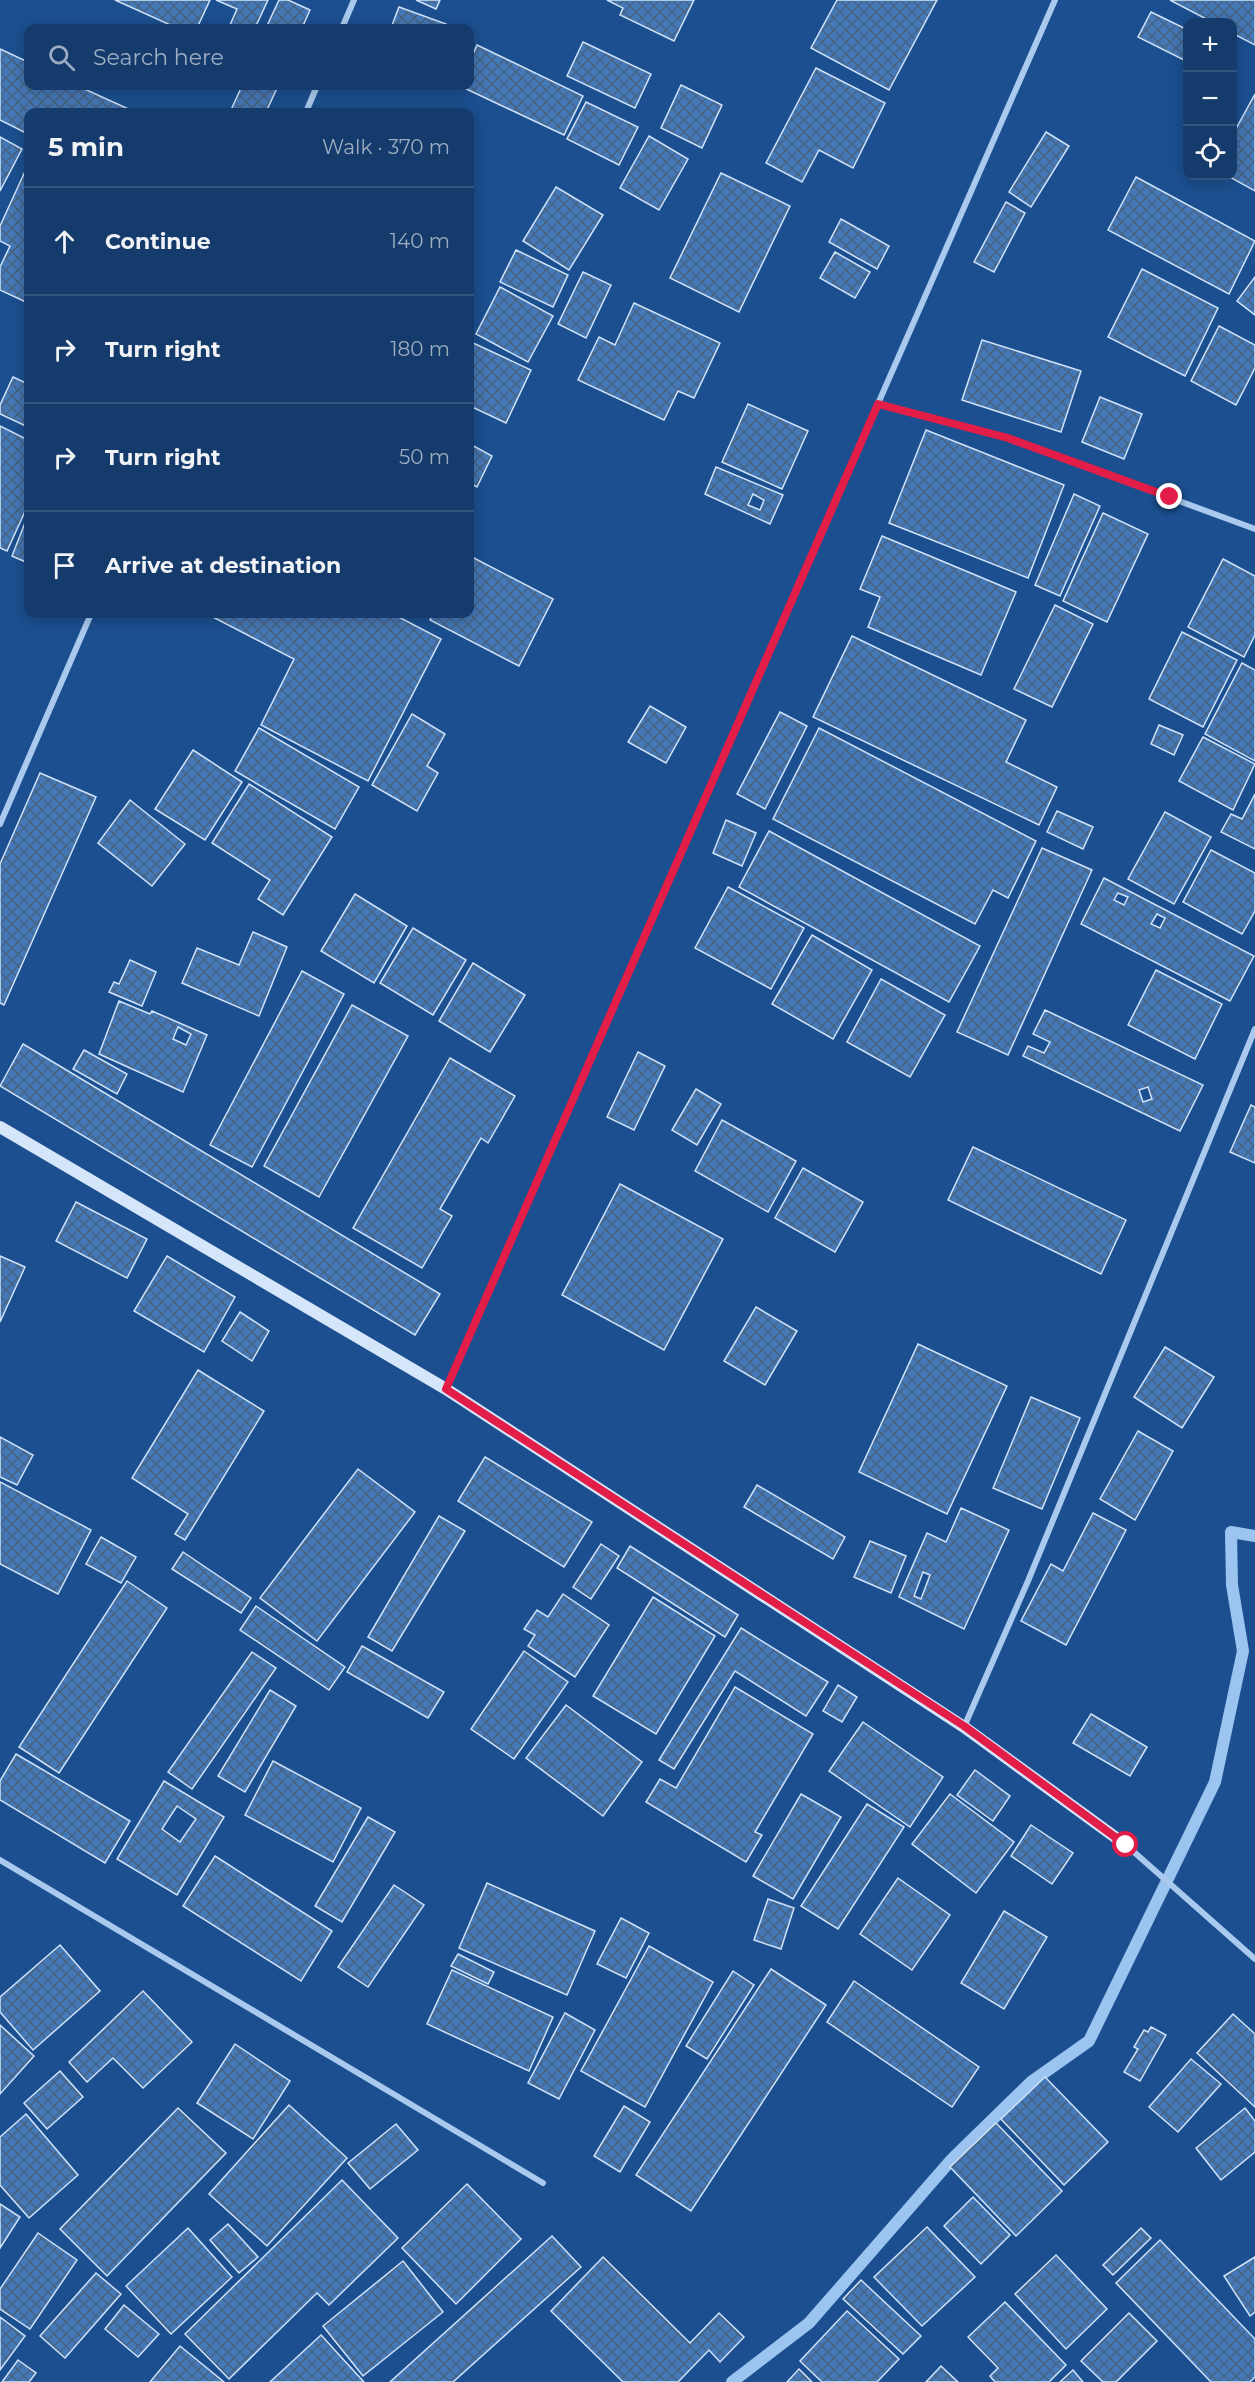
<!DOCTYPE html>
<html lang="en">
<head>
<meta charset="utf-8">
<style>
  body { margin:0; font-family:Montserrat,sans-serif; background:#1d4271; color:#f1f3f6 }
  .controls { position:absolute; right:18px; top:18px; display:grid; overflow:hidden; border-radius:12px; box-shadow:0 3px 15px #0003 }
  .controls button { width:54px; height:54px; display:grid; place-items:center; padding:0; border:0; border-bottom:2px solid #33557e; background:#143b6b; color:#f1f3f6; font:30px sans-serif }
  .stop { position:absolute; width:18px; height:18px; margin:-14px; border:4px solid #e11d48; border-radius:50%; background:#fff }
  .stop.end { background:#e11d48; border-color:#fff; box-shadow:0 2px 6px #0008 }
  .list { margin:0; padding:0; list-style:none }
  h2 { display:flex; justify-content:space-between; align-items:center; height:78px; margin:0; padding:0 24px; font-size:26px }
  h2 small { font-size:20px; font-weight:400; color:#9dadc1 }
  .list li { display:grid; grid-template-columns:39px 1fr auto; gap:18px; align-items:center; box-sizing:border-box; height:108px; padding:0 24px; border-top:2px solid #33557e }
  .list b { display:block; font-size:22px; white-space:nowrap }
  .list em { font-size:20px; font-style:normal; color:#9dadc1 }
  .icon { flex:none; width:33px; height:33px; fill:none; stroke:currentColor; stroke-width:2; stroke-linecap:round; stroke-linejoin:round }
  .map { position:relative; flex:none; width:1255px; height:2382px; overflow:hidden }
  .search { position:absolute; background:#143b6b; box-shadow:0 3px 15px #0003; left:24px; top:24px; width:450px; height:66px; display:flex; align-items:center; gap:15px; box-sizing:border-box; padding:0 21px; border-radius:12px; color:#9dadc1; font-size:22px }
  .panel { position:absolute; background:#143b6b; box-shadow:0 3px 15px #0003; left:24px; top:108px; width:450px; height:510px; border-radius:12px }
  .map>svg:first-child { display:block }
</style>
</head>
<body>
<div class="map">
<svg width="1255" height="2382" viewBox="0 0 1255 2382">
  <defs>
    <pattern id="building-cross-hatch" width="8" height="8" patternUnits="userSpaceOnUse" patternTransform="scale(1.5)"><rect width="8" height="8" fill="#4478b7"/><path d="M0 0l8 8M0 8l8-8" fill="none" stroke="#486282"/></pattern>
  </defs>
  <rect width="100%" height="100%" fill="#1b4f8f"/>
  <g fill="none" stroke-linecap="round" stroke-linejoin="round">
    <path stroke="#9cc4f0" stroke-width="12" d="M732 2382 809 2323 952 2159 1031 2082 1089 2041 1215 1782 1243 1651 1232 1585 1231 1532 1255 1536"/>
  </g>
  <g fill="url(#building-cross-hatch)" stroke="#cfe3fa" stroke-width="1.5" fill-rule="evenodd">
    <path d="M115 0H210L197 28H177Z"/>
    <path d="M216 0H268L255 28H239L230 25 237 9Z"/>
    <path d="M279 0H288L310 10 302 28H266Z"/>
    <path d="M416 0H440L436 9Z"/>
    <path d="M607 0H694L674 41 620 15 623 8Z"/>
    <path d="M837 0H937L889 90 811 48Z"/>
    <path d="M1170 0H1255V45L1232 33V22H1212Z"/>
    <path d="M399 7 446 24 445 28H391Z"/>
    <path d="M1151 12 1188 30V62L1138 37Z"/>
    <path d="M583 42 651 74 635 108 567 76Z"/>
    <path d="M477 45 583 96 564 135 460 86H470V61Z"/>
    <path d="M0 49 28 62V86H78L135 112H28V134L0 120Z"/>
    <path d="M816 68 885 103 853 168 819 150 802 182 766 163Z"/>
    <path d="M681 85 722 105 702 148 661 128Z"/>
    <path d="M242 86H278L266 112H230Z"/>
    <path d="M1255 94V191L1228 176H1232V136Z"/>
    <path d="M586 102 638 127 619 165 567 139Z"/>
    <path d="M1046 132 1069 146 1031 207 1009 192Z"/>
    <path d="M649 136 688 159 659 210 620 188Z"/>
    <path d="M0 137 22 149 0 191Z"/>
    <path d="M27 167 28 168V303L0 290V267L10 246 0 241V226Z"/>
    <path d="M721 173 790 206 739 312 670 278Z"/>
    <path d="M1136 177 1255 241 1229 294 1108 230Z"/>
    <path d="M556 187 603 215 569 270 523 241Z"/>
    <path d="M1006 202 1025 213 994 272 974 262Z"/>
    <path d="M841 219 889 246 877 269 829 242Z"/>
    <path d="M516 250 568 275 553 307 500 282Z"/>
    <path d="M835 252 870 272 855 298 820 278Z"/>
    <path d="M1142 269 1218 308 1185 376 1108 337Z"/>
    <path d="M583 272 611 285 586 338 558 324Z"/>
    <path d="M1255 277V315L1237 301Z"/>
    <path d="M500 287 553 316 528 362 476 334Z"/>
    <path d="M634 303 720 343 694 398 678 391 664 420 578 380 599 337 615 345Z"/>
    <path d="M1219 326 1255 345V368L1236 405 1191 381Z"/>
    <path d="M982 340 1081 371 1061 432 962 400Z"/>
    <path d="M471 342 531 370 506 423 470 406Z"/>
    <path d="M13 377 28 384V427L0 414V405Z"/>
    <path d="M1100 397 1142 414 1124 459 1082 442Z"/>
    <path d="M748 404 808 431 782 489 722 462Z"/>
    <path d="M0 426 28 440V505L7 551 0 548Z"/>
    <path d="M926 430 1064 485 1028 578 889 523Z"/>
    <path d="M470 444 492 456 477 487 470 483Z"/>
    <path d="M716 467 783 495 770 524 705 494ZM753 494 764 500 760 510 748 505Z"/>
    <path d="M1074 494 1100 506 1060 596 1035 585Z"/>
    <path d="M1103 513 1148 534 1107 622 1063 601Z"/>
    <path d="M28 515V563L12 556Z"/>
    <path d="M882 536 1016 592 981 675 868 627 880 597 860 589Z"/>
    <path d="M470 556 553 599 519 666 430 620 433 614H470Z"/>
    <path d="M1223 559 1255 576V635L1244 657 1188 627Z"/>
    <path d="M1055 605 1093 624 1052 707 1014 689Z"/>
    <path d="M207 614H393L441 639 368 781 261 725 294 659Z"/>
    <path d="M1182 632 1237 660 1203 727 1149 699Z"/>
    <path d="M852 636 1026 720 1006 762 1057 787 1039 825 813 717Z"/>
    <path d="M1242 663 1255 670V761L1205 734Z"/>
    <path d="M650 706 686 727 666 763 628 742Z"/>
    <path d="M780 712 807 726 765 809 737 794Z"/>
    <path d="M412 714 445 734 427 766 438 773 417 811 372 785Z"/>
    <path d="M1159 725 1183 735 1174 755 1151 744Z"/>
    <path d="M259 728 359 787 335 829 235 771Z"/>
    <path d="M819 728 1036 841 1008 898 993 890 975 924 773 819Z"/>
    <path d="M1203 737 1255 764 1233 810 1179 781Z"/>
    <path d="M193 750 242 782 205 840 155 809Z"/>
    <path d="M40 773 96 797 4 1005 0 1003V864Z"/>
    <path d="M249 784 332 837 283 915 258 899 270 880 212 843Z"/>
    <path d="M1255 794V849L1221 832 1231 814 1242 819Z"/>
    <path d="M130 800 185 844 152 886 98 843Z"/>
    <path d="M1057 811 1093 827 1083 849 1047 832Z"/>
    <path d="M1165 812 1211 837 1174 904 1128 879Z"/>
    <path d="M726 820 756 833 742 866 713 853Z"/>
    <path d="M769 831 980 946 949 1002 739 887Z"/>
    <path d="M1042 848 1092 870 1008 1055 957 1032Z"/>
    <path d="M1211 850 1255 873V911L1242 934 1183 902Z"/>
    <path d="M1104 878 1254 956 1230 1001 1081 924ZM1118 893 1128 897 1124 905 1114 900ZM1157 914 1165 918 1160 928 1151 924Z"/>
    <path d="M728 887 804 928 771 989 695 948Z"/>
    <path d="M355 894 407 926 374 983 321 951Z"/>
    <path d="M413 928 466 960 433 1015 380 983Z"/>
    <path d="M253 932 287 947 259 1016 182 983 197 948 239 965Z"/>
    <path d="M812 935 872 970 833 1039 772 1004Z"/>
    <path d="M130 960 156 972 142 1006 109 992 114 982 119 984Z"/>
    <path d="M473 963 525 995 490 1052 439 1021Z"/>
    <path d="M1156 970 1222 1004 1195 1059 1128 1025Z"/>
    <path d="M302 971 344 994 252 1167 210 1145Z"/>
    <path d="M881 979 945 1015 910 1077 847 1042Z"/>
    <path d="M119 1001 150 1014 152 1011 207 1035 183 1092 99 1054ZM178 1027 191 1034 186 1045 173 1039Z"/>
    <path d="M352 1005 408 1036 319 1197 264 1166Z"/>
    <path d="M1045 1010 1203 1085 1180 1131 1023 1056 1028 1046 1044 1053 1050 1042 1033 1034ZM1148 1087 1152 1099 1143 1102 1139 1090Z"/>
    <path d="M23 1044 440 1294 415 1335 0 1086Z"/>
    <path d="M84 1050 127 1074 117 1094 73 1069Z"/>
    <path d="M638 1052 665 1066 634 1130 607 1117Z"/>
    <path d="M450 1058 515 1096 488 1143 481 1138 440 1209 452 1216 422 1268 353 1228Z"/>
    <path d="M696 1089 721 1104 697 1145 672 1130Z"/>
    <path d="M1251 1105 1255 1107V1163L1230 1152Z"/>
    <path d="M722 1120 796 1161 768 1212 695 1171Z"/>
    <path d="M973 1147 1126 1220 1101 1274 948 1200Z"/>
    <path d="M803 1168 863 1202 835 1252 775 1218Z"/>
    <path d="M620 1184 723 1239 664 1350 562 1295Z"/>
    <path d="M76 1202 147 1239 127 1278 56 1241Z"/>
    <path d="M0 1256 25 1267 0 1322Z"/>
    <path d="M167 1256 235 1297 204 1352 134 1311Z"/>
    <path d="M756 1307 797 1331 765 1385 724 1361Z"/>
    <path d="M240 1312 269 1331 252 1361 222 1341Z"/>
    <path d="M918 1344 1007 1386 947 1514 859 1472Z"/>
    <path d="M1165 1347 1214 1377 1182 1428 1134 1397Z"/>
    <path d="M198 1370 264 1411 185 1540 175 1534 188 1514 132 1478Z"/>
    <path d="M1031 1397 1080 1418 1042 1509 993 1488Z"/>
    <path d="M1138 1431 1173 1451 1135 1520 1100 1499Z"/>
    <path d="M0 1437 33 1455 17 1485 0 1477Z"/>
    <path d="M485 1457 592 1522 564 1567 458 1501Z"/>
    <path d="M358 1469 415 1512 317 1641 260 1598Z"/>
    <path d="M0 1482 91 1530 58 1594 0 1564Z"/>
    <path d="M757 1485 845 1537 833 1559 744 1507Z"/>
    <path d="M961 1508 1009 1530 964 1629 899 1597 927 1533 946 1542ZM923 1572 930 1575 921 1599 914 1596Z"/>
    <path d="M1093 1513 1126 1530 1066 1645 1021 1621 1051 1564 1063 1571Z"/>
    <path d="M439 1516 465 1531 392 1651 368 1637Z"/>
    <path d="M101 1537 136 1557 121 1583 86 1564Z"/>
    <path d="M870 1541 906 1556 891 1593 854 1577Z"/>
    <path d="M601 1544 619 1556 591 1599 573 1587Z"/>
    <path d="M630 1546 738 1615 725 1637 617 1568Z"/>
    <path d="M183 1552 251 1598 241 1613 172 1569Z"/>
    <path d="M127 1581 167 1608 59 1773 19 1747Z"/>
    <path d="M563 1594 609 1625 575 1677 528 1646 535 1635 524 1629 537 1610 548 1617Z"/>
    <path d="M653 1597 715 1636 656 1734 593 1696Z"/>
    <path d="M256 1606 345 1667 329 1690 240 1630Z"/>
    <path d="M741 1628 828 1682 806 1716 735 1671 674 1769 659 1760Z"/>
    <path d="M362 1646 444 1692 428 1718 347 1672Z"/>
    <path d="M524 1651 568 1682 514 1759 471 1729Z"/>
    <path d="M252 1652 276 1668 192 1789 168 1772Z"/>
    <path d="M838 1685 857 1697 842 1722 823 1711Z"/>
    <path d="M735 1687 813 1734 755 1832 762 1835 746 1862 646 1802 660 1779 676 1788Z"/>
    <path d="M270 1690 296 1706 245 1792 218 1776Z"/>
    <path d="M566 1705 642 1762 603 1816 526 1758Z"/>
    <path d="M1091 1714 1147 1747 1130 1776 1073 1743Z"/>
    <path d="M863 1722 943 1777 910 1827 829 1771Z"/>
    <path d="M16 1754 130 1821 105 1863 0 1800V1781Z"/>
    <path d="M273 1761 361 1808 333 1862 245 1815Z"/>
    <path d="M975 1770 1010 1796 993 1821 957 1795Z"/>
    <path d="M164 1781 224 1817 177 1895 117 1859ZM177 1806 196 1819 180 1842 162 1829Z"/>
    <path d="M801 1794 841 1817 793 1899 753 1876Z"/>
    <path d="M950 1794 1014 1842 976 1893 912 1844Z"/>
    <path d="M867 1804 904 1827 838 1929 801 1906Z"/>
    <path d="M368 1817 395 1832 342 1922 315 1906Z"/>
    <path d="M1031 1825 1073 1853 1052 1884 1011 1856Z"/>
    <path d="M215 1856 332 1931 301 1981 183 1906Z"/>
    <path d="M898 1878 950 1915 912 1970 860 1934Z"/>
    <path d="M487 1883 595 1931 567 1995 459 1948Z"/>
    <path d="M394 1885 424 1905 368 1987 338 1967Z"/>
    <path d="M768 1899 794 1908 781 1949 754 1940Z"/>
    <path d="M1004 1911 1047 1937 1004 2009 961 1983Z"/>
    <path d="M621 1918 649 1933 626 1978 597 1964Z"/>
    <path d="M60 1945 100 1991 33 2050 0 2012V1997Z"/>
    <path d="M649 1946 713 1982 645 2107 581 2071Z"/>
    <path d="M458 1954 494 1972 488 1984 451 1966Z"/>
    <path d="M771 1969 826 2005 691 2211 636 2175Z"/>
    <path d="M452 1970 553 2017 529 2071 427 2024Z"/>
    <path d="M733 1971 754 1985 707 2059 686 2046Z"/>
    <path d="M854 1981 979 2067 952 2107 827 2022Z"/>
    <path d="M143 1991 192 2042 143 2088 113 2058 87 2082 69 2062Z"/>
    <path d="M565 2013 595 2030 559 2099 528 2083Z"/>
    <path d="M1233 2014 1255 2034V2107L1197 2053Z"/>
    <path d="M0 2025 34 2056 0 2094Z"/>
    <path d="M1151 2027 1166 2035 1140 2081 1124 2072 1138 2049 1134 2047 1144 2030 1148 2032Z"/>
    <path d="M235 2044 290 2081 253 2139 197 2103Z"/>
    <path d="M1191 2059 1221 2084 1178 2132 1149 2107Z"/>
    <path d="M60 2071 83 2097 47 2129 24 2103Z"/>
    <path d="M1045 2077 1108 2142 1064 2185 1001 2119Z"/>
    <path d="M289 2105 347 2158 267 2246 209 2194Z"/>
    <path d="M624 2106 650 2122 620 2172 594 2156Z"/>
    <path d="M178 2108 226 2153 107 2276 60 2229Z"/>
    <path d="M1245 2108 1255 2121V2152L1221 2180 1196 2148Z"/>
    <path d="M26 2114 78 2175 29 2218 0 2185V2137Z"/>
    <path d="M996 2123 1062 2191 1016 2236 950 2167Z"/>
    <path d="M396 2124 418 2150 370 2189 348 2163Z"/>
    <path d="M342 2180 398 2238 329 2305 317 2293 229 2379 185 2334Z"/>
    <path d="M467 2184 521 2239 456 2304 402 2248Z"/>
    <path d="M973 2197 1010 2235 981 2264 944 2226Z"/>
    <path d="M0 2204 20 2217 0 2248Z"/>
    <path d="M228 2224 258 2257 239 2273 210 2240Z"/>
    <path d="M927 2227 975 2277 922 2326 874 2277Z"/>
    <path d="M188 2228 232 2277 171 2334 126 2286Z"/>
    <path d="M1141 2228 1151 2238 1113 2275 1103 2265Z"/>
    <path d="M38 2233 77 2260 30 2329 0 2309V2289Z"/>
    <path d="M552 2236 581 2267 453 2382H390Z"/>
    <path d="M1160 2240 1255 2339V2377L1250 2382H1211L1116 2283Z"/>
    <path d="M1056 2255 1107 2309 1066 2349 1015 2294Z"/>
    <path d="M603 2257 690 2343 719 2313 744 2337 720 2362 709 2350 678 2382H623L551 2311Z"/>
    <path d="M1255 2257V2312L1250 2316 1224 2276Z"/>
    <path d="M403 2261 443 2312 363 2376 323 2326Z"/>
    <path d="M96 2273 121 2294 65 2358 40 2336Z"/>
    <path d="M861 2280 921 2336 903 2354 843 2299Z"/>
    <path d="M1005 2302 1066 2365 1049 2382H995L990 2376 998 2368 968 2337Z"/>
    <path d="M124 2305 159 2334 138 2357 105 2329Z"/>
    <path d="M847 2311 899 2359 877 2382H822L800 2361Z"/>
    <path d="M1129 2313 1157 2341 1116 2382H1103L1081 2361Z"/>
    <path d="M0 2317 25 2336 0 2370Z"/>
    <path d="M321 2335 364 2382H270Z"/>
    <path d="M180 2346 224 2382H150Z"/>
    <path d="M18 2360 36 2373 29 2382H2Z"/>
    <path d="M941 2366 958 2382H926Z"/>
    <path d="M799 2369 812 2382H787Z"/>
    <path d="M1073 2370 1083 2382H1060Z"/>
  </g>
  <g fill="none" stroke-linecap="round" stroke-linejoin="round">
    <g stroke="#a9c9ee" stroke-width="6">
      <path d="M342 28 354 0"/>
      <path d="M306 112 317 86"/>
      <path d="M878 404 1008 438 1255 529"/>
      <path d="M0 824 91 614"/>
      <path d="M446 1389 1055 0"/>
      <path d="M964 1727 1028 1581 1255 1029"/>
      <path d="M1126 1845 1255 1959"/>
      <path d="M0 1860 543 2183"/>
    </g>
    <path stroke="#d6e6fa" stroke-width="12" d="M0 1127 446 1389 964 1727 1126 1845"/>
  </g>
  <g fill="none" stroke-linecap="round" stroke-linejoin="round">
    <path stroke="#e11d48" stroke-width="8" d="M1126 1845 964 1726 446 1389 878 404 1008 438 1170 497"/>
  </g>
</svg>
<div class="controls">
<button>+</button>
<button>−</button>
<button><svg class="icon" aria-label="locate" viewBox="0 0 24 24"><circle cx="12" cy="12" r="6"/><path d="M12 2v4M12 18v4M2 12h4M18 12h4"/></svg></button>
</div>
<div class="stop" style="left:1126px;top:1845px"></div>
<div class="stop end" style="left:1170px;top:497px"></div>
<div class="search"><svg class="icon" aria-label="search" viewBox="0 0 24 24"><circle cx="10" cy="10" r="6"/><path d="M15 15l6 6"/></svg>Search here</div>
<section class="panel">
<h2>5 min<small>Walk · 370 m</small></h2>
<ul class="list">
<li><svg class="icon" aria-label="ahead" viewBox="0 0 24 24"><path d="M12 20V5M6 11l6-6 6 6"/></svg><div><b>Continue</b></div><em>140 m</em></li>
<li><svg class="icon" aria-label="right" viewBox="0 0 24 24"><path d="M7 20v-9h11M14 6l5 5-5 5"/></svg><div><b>Turn right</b></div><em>180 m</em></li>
<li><svg class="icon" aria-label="right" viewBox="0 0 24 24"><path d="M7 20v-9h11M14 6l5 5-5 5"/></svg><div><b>Turn right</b></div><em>50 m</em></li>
<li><svg class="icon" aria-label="arrive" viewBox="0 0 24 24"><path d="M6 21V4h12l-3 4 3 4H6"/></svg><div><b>Arrive at destination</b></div></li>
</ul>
</section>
</div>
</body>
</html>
